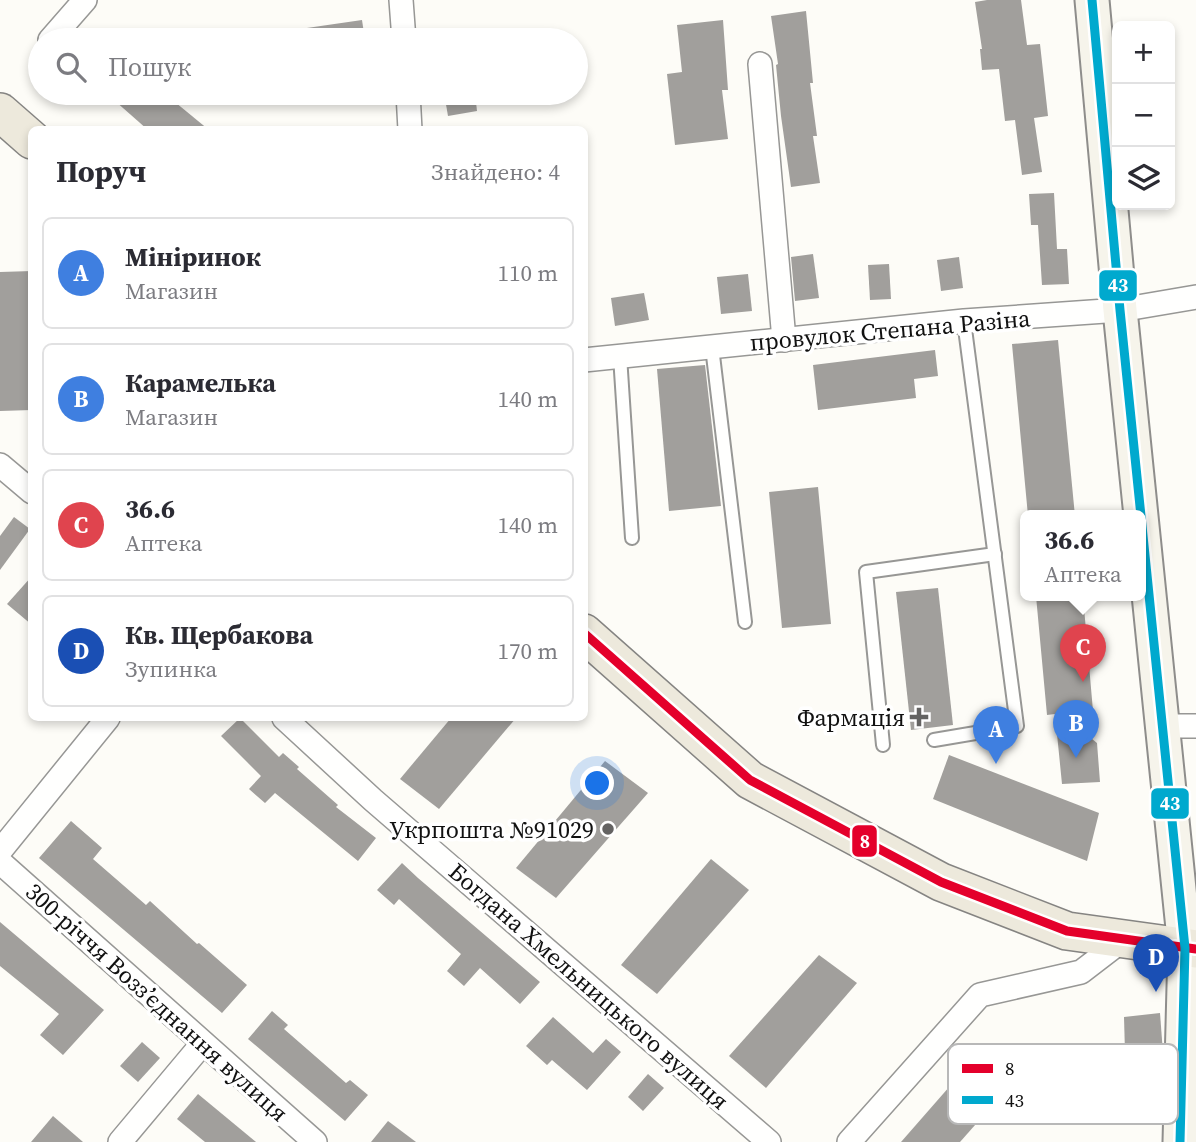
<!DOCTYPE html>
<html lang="uk">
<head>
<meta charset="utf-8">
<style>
  body { margin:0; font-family:"Source Serif 4",serif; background:#f7f7f7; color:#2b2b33 }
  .controls { position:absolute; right:21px; top:21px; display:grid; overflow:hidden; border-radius:10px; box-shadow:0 4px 10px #0003 }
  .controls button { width:63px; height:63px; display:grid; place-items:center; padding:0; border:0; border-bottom:2px solid #e1e1e2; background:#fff; color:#2b2b33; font:35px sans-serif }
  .you { position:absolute; left:598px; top:784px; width:24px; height:24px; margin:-18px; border:5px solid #fff; border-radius:50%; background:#1a73e8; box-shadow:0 0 0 10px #1a73e833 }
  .badge { display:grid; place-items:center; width:46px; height:46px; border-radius:50%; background:#111827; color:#fff; font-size:23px; font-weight:700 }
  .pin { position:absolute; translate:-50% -58px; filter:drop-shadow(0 2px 4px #0008) }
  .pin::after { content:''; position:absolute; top:37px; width:24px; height:21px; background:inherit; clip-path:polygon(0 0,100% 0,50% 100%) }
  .popup { position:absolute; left:1020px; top:510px; width:126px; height:91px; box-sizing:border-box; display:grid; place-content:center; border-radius:10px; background:#fff; filter:drop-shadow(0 2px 5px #0005); font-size:23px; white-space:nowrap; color:#7c7c81 }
  .popup b { font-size:26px; color:#2b2b33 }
  .popup::after { content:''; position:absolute; left:50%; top:100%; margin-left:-14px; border:14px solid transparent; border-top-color:#fff }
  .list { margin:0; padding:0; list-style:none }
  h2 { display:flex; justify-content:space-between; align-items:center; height:91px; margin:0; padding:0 28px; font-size:30px }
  h2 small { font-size:23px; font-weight:400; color:#7c7c81 }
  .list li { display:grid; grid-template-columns:46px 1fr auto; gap:21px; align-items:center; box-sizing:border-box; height:112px; margin:0 14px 14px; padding:0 14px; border:2px solid #e1e1e2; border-radius:10px }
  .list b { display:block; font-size:26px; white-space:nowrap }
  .list p { margin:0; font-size:23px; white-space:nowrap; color:#7c7c81 }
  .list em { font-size:23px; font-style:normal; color:#7c7c81 }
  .icon { flex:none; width:38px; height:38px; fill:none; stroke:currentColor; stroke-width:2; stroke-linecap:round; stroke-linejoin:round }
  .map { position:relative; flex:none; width:1196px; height:1142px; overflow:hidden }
  .search { position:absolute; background:#fff; box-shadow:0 4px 10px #0003; left:28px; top:28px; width:560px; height:77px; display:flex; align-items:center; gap:18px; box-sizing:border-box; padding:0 24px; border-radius:38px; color:#7c7c81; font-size:26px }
  .panel { position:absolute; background:#fff; box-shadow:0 4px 10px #0003; left:28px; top:126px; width:560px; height:595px; border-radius:10px }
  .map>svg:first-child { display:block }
</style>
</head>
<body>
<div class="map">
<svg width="1196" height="1142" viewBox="0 0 1196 1142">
  <rect width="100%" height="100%" fill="#fdfcf7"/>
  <g fill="#a19f9c">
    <path d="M987 0H1021L1027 45 1040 44 1048 116 1034 118 1042 172 1022 175 1015 120 1005 121 999 69 982 70 980 49H982L975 2Z"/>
    <path d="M806 11 813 83H810L817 136H813L820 183 791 187 781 116 776 65 778 64 771 16Z"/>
    <path d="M362 20 365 40H301L300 29Z"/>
    <path d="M723 20 728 90H722L728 139 675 145 667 74 682 72 677 25Z"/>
    <path d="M106 93H164L209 130H148Z"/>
    <path d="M444 93H475L477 111 448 116Z"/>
    <path d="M1054 193 1057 249H1067L1069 284 1042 285 1038 225H1031L1029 194Z"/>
    <path d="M813 254 819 298 795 301 791 257Z"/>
    <path d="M959 257 963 288 941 291 937 260Z"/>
    <path d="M889 264 891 299 870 300 868 265Z"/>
    <path d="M32 271V410L0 411V272Z"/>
    <path d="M748 274 752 311 721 314 717 277Z"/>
    <path d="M644 293 649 320 615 326 611 298Z"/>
    <path d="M1058 340 1075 516H1028L1012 344Z"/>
    <path d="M935 350 938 376 914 379 916 398 818 410 813 365Z"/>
    <path d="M705 365 721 506 669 511 657 369Z"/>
    <path d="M818 487 831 624 782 628 769 492Z"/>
    <path d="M14 517 30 529 0 570V536Z"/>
    <path d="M32 576V625L7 604Z"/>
    <path d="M938 588 953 725 911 730 896 592Z"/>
    <path d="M1036 596H1083L1093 711 1061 714 1097 743 1100 782 1062 784 1055 714 1047 715Z"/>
    <path d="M240 718 279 757 283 753 299 767 297 769 338 805 336 807 376 838 358 861 275 793 265 803 249 789 261 776 221 736Z"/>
    <path d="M451 718H516L439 809 400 779Z"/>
    <path d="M949 755 1099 813 1087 861 933 799Z"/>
    <path d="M605 761 648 793 556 898 516 868Z"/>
    <path d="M71 821 102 848 93 859 146 905 150 901 197 944 199 943 247 985 222 1013 39 858Z"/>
    <path d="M711 859 749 890 657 994 621 965Z"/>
    <path d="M402 863 418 878 540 982 520 1004 480 968 464 986 447 971 461 954 399 899 394 905 377 890Z"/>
    <path d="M0 922 104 1010 63 1055 40 1035 59 1014 0 966Z"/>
    <path d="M819 955 857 983 766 1088 729 1056Z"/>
    <path d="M272 1011 288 1025 284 1029 346 1083 350 1080 368 1095 345 1121 248 1039Z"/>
    <path d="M1160 1013 1163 1053H1125L1124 1017Z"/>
    <path d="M553 1017 593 1053 606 1039 621 1052 587 1090 552 1060 547 1065 526 1046Z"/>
    <path d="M142 1042 160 1058 138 1082 120 1066Z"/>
    <path d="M648 1074 664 1088 643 1111 628 1097Z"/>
    <path d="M957 1078 991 1107 960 1142H901Z"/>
    <path d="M198 1094 256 1142H205L177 1119Z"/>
    <path d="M53 1116 83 1142H31Z"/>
    <path d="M388 1121 416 1142H371Z"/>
  </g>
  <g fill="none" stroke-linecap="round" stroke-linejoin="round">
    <defs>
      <g id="lane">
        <path d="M712 347 745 622"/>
        <path d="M620 356 632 538"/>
        <path d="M934 740 1017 726 964 321"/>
        <path d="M883 745 866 572 995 554"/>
      </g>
      <g id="street">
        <path d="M401 0 404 40"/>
        <path d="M50 40 85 0"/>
        <path d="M760 64 784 340"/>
        <path d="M408 93 410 130"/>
        <path d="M584 360 964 321 1120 310 1196 297"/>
        <path d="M0 465 32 492"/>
        <path d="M284 718 373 800 769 1142"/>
        <path d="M1163 726H1196"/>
        <path d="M0 851 108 718"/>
        <path d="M0 862 315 1142"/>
        <path d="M120 1142 203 1043"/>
        <path d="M849 1142 980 995 1081 972 1124 939"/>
      </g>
      <path id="secondary" d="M1092 0 1120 310 1185 948 1180 1142"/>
      <g id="primary">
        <path d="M0 112 32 140"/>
        <path d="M584 633 750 780 941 882 1067 931 1196 949"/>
      </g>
    </defs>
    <use href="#lane" stroke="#979795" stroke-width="16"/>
    <use href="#street" stroke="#979795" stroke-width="26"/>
    <use href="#secondary" stroke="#8e8d8b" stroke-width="37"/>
    <use href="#primary" stroke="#858482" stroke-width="40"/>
    <use href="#lane" stroke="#fffffe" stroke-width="12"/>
    <use href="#street" stroke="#fffffe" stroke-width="23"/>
    <use href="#secondary" stroke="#f6f4eb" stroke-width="33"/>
    <use href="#primary" stroke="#ede9dc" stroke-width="37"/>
    <defs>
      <path id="bus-1" d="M584 633 750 780 941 882 1067 931 1196 949"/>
      <path id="bus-2" d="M1092 0 1120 310 1185 948 1180 1142"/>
    </defs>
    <use href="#bus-1" stroke="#fff" stroke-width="14"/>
    <use href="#bus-2" stroke="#fff" stroke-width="14"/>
    <use href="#bus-1" stroke="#e4002b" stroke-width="9"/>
    <use href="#bus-2" stroke="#00a9ce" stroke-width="9"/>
  </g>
  <g fill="#646362" stroke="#fff" stroke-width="2.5">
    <path d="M915.5 706.5h7v7h7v7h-7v7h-7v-7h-7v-7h7z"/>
    <circle cx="608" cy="829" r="7"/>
  </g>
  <g text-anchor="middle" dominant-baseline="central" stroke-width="7" stroke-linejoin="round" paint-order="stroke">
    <g font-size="24" fill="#111" stroke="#fff">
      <text transform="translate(890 330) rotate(-5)">провулок Степана Разіна</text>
      <text transform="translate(589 986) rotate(41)">Богдана Хмельницького вулиця</text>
      <text transform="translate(157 1002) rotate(42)">300-річчя Возз’єднання вулиця</text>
    </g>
    <g font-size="24" fill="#111" stroke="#fff" text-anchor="end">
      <text x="905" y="717">Фармація</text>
      <text x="594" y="829">Укрпошта №91029</text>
    </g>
  </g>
  <rect x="948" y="1044" width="230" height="80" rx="10" fill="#fff" stroke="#b8b8b8" stroke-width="2"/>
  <rect x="962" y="1064" width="31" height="9" fill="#e4002b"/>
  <rect x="962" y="1096" width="31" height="8" fill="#00a9ce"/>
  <g font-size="19" fill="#111">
    <text x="1005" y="1075">8</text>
    <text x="1005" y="1107">43</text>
  </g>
  <g stroke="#fff" stroke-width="2.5">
    <rect x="1098" y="269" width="40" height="33" rx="7" fill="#00a9ce"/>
    <rect x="1150" y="787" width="40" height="33" rx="7" fill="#00a9ce"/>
    <rect x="851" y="824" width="27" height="34" rx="7" fill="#e4002b"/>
  </g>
  <g font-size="19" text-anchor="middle" font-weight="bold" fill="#fff">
    <text x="1118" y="292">43</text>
    <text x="1170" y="810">43</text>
    <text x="865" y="848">8</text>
  </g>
</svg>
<div class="controls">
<button>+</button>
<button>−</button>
<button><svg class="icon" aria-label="layers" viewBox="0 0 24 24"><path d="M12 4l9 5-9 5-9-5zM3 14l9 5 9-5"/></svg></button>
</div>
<div class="you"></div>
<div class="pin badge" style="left:996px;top:764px;background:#3f7fe0">A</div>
<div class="pin badge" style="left:1076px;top:758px;background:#3f7fe0">B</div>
<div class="pin badge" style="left:1083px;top:682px;background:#e0444e">C</div>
<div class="popup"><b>36.6</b>Аптека</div>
<div class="pin badge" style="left:1156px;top:992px;background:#1a4fb4">D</div>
<div class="search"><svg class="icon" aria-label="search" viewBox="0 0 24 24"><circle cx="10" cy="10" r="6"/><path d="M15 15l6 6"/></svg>Пошук</div>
<section class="panel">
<h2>Поруч<small>Знайдено: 4</small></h2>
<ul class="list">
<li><span class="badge" style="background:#3f7fe0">A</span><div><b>Мініринок</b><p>Магазин</p></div><em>110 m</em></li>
<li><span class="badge" style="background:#3f7fe0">B</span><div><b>Карамелька</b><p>Магазин</p></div><em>140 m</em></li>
<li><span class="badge" style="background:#e0444e">C</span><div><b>36.6</b><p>Аптека</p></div><em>140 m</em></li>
<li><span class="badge" style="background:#1a4fb4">D</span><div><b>Кв. Щербакова</b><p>Зупинка</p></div><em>170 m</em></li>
</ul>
</section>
</div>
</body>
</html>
